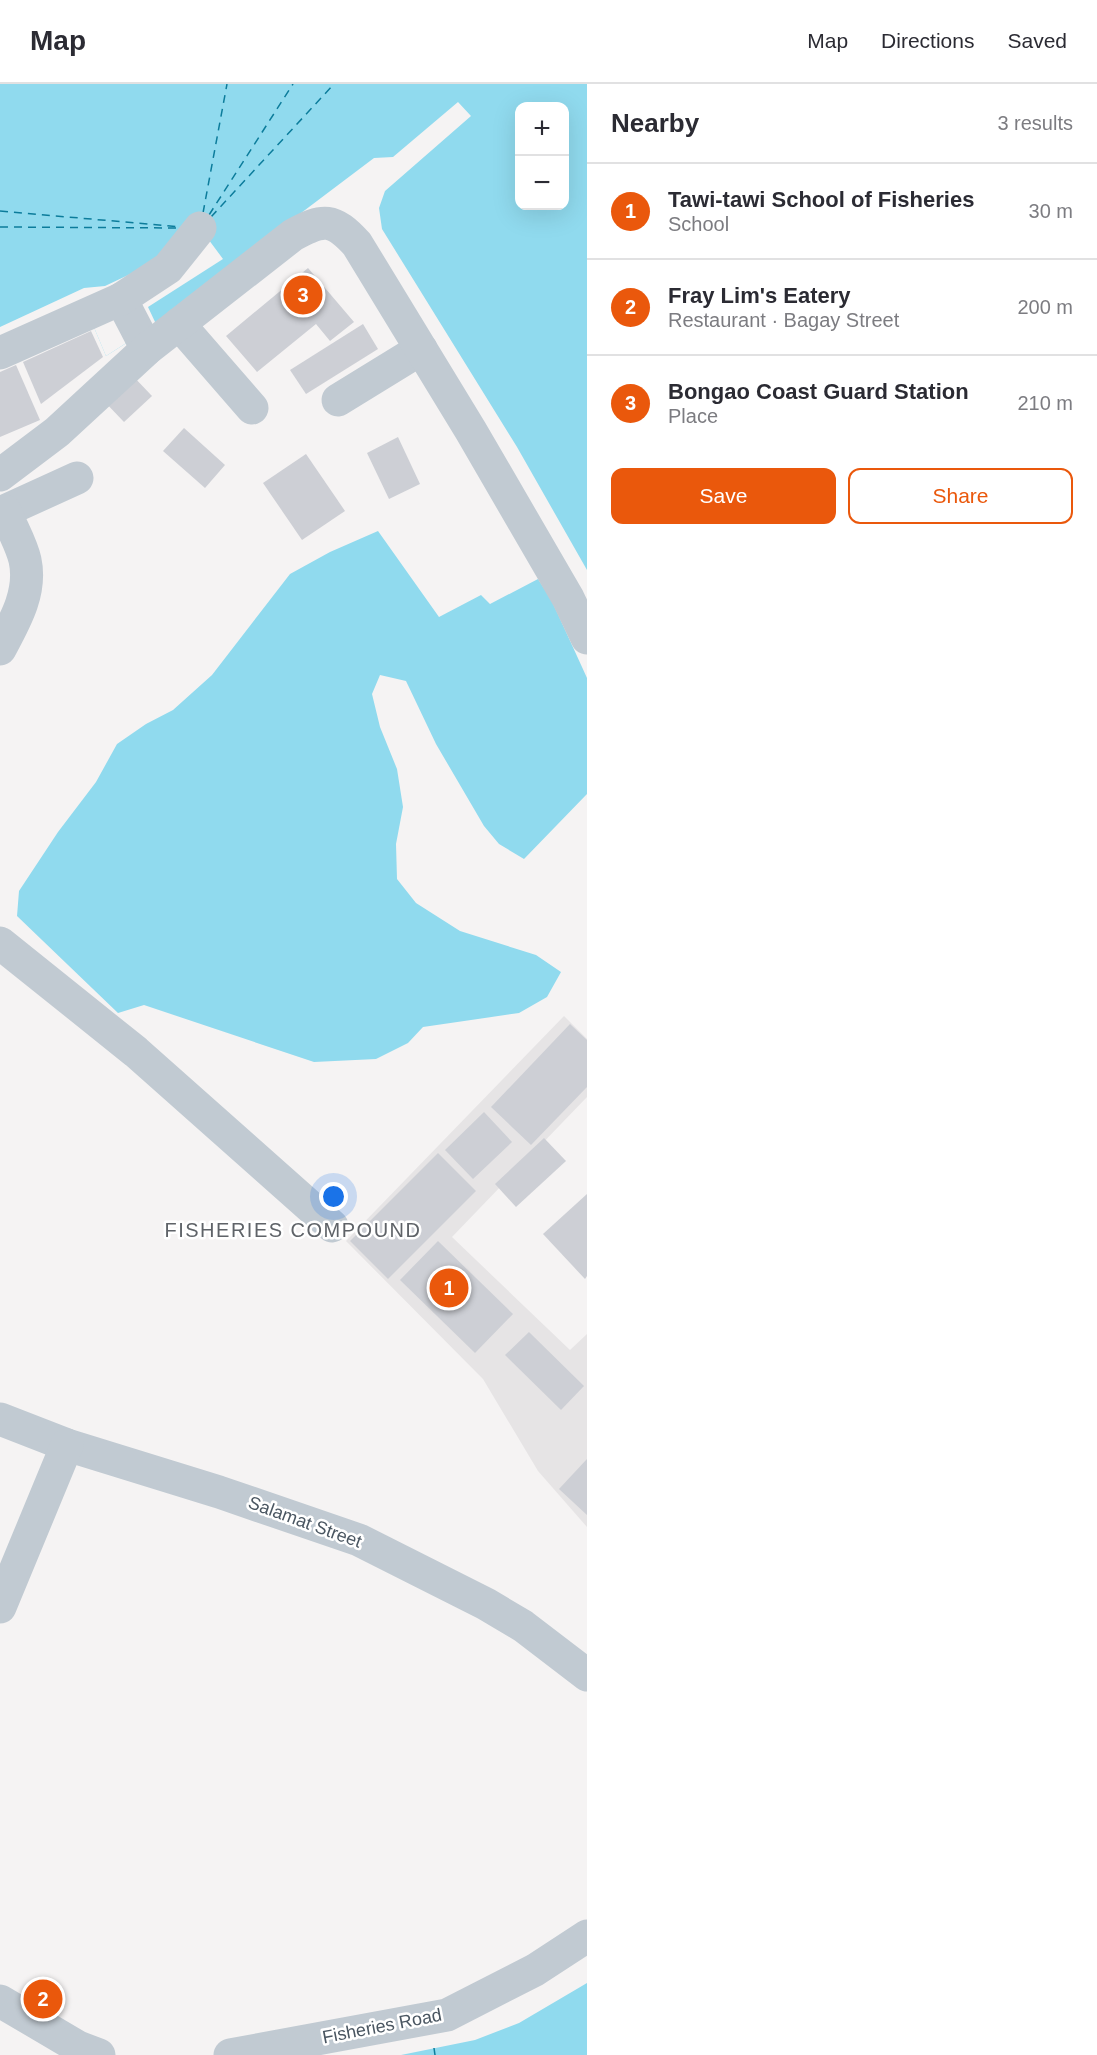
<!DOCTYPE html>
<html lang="en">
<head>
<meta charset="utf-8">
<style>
  body { margin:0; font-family:Helvetica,sans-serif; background:#f7f7f7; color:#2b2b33 }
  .controls { position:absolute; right:18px; top:18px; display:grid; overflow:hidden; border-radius:12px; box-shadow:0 6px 24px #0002 }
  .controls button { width:54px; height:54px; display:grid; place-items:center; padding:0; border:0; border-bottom:2px solid #e1e1e2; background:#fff; color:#2b2b33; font:30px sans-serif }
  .you { position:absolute; left:334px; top:1113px; width:21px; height:21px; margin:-15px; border:4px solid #fff; border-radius:50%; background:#1a73e8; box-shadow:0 0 0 9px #1a73e833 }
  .badge { display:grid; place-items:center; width:39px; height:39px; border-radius:50%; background:#ea580c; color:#fff; font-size:20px; font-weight:700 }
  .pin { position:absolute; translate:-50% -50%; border:3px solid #fff; box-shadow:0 2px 6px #0006 }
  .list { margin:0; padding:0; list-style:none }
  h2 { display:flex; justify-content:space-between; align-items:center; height:78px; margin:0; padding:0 24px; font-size:26px }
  h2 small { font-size:20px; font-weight:400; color:#7c7c81 }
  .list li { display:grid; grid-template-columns:39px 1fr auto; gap:18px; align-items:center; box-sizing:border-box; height:96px; padding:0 24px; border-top:2px solid #e1e1e2 }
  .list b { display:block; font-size:22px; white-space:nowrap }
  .list p { margin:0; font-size:20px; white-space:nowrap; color:#7c7c81 }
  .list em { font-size:20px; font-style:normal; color:#7c7c81 }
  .actions { display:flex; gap:12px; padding:18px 24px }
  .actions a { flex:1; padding:14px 0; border:2px solid #ea580c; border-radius:12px; text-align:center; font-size:21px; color:#ea580c }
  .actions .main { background:#ea580c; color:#fff }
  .map { position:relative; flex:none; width:587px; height:1971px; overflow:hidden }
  header { display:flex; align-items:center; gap:36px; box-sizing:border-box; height:84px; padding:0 30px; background:#fff; border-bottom:2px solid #e1e1e2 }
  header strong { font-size:28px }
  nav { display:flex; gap:33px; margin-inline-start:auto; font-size:21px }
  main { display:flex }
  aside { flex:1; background:#fff }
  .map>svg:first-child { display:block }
</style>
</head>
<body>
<header>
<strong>Map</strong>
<nav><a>Map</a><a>Directions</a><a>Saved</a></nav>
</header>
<main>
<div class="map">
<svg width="587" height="1971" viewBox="0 0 587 1971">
  <rect width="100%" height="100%" fill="#f5f3f3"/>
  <path fill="#e6e4e5" d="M564 932 587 955V1013L452 1153 570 1266 587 1250V1443L538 1387 483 1295 346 1157Z"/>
  <g fill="#90daee" fill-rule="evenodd">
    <path d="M0 0H587V486L517 363 382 145 379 124 385 107 471 32 458 18 393 73 374 74 139 251 106 272 93 241 0 281ZM520 22H564V122H520Z"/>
    <path d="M378 447 439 533 481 511 490 520 538 495 551 515 587 594V710L524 775 499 760 484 742 436 660 406 597 380 591 372 610 380 643 397 685 403 723 396 760 397 795 416 819 460 847 536 871 561 888 547 913 519 929 423 943 408 959 376 975 314 978 144 921 118 929 17 832 19 807 58 748 96 698 117 660 146 640 173 626 212 591 290 490 330 468Z"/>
    <path d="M587 1899V1971H401L475 1956 519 1939Z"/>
  </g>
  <path fill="#f5f3f3" d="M200 144 223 175 148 223 156 240 106 272 93 241 0 281V243L84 204 105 202 141 185Z"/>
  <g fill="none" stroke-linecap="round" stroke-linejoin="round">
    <g stroke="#0c7c9b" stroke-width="1.5" stroke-dasharray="8 6" stroke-linecap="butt">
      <path d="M0 127 181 143"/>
      <path d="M203 129 227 0"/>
      <path d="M209 131 293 0"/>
      <path d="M211 133 334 0"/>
      <path d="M0 143 178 144"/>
      <path d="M434 1964 435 1971"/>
    </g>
  </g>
  <g fill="#cdcfd5">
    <path d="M308 184 354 238 330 257 316 240 257 288 226 252Z"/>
    <path d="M363 240 378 265 306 310 290 286Z"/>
    <path d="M91 247 103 273 41 320 23 278Z"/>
    <path d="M16 281 40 336 0 353V288Z"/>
    <path d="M131 290 152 312 124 338 103 316Z"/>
    <path d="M184 344 225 381 205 404 163 367Z"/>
    <path d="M398 353 420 400 389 415 367 369Z"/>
    <path d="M306 370 345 427 302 456 263 399Z"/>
    <path d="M570 940 587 956V1003L531 1061 491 1023Z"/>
    <path d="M484 1028 512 1058 473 1095 445 1066Z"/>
    <path d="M544 1054 566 1077 516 1123 495 1100Z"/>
    <path d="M438 1069 476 1107 388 1195 350 1157Z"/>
    <path d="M587 1110V1192L585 1195 543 1150Z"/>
    <path d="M438 1157 513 1230 475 1269 400 1196Z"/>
    <path d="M529 1248 584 1302 561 1326 505 1271Z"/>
    <path d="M587 1375V1431L559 1405Z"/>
  </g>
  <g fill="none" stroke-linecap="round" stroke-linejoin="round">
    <g stroke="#c1cad2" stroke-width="33">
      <path d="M121 215 147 265"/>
      <path d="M179 240 252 324"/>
      <path d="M0 269 121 215 168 184 200 144"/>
      <path d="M338 316 421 265"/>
      <path d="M0 391 57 348 147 265 293 151C324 134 333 134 357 160L471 347 568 514 587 554"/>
      <path d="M0 429 77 394"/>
      <path d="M0 565C15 537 32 508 25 476 21 459 11 443 5 427"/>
      <path d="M0 859 136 968 332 1142"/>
      <path d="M0 1335 67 1361 219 1408 359 1456 486 1520 523 1542 587 1591"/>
      <path d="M0 1523 67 1361"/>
      <path d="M0 1917 78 1963 99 1971"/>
      <path d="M230 1971 447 1931 535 1886 587 1852"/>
    </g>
  </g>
  <g text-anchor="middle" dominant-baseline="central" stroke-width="5" stroke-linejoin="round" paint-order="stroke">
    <g font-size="18" fill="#4a5661" stroke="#fff">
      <text transform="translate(305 1438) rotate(20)">Salamat Street</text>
      <text transform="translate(382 1942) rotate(-11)">Fisheries Road</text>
    </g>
    <g font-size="20" letter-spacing="1.5" fill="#5f6368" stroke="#fff">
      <text x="293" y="1146">FISHERIES COMPOUND</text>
    </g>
  </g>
</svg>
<div class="controls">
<button>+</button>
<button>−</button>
</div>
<div class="you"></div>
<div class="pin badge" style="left:449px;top:1204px">1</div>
<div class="pin badge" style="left:43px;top:1915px">2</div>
<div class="pin badge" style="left:303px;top:211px">3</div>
</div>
<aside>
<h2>Nearby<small>3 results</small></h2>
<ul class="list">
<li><span class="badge">1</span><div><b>Tawi-tawi School of Fisheries</b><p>School</p></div><em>30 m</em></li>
<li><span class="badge">2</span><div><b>Fray Lim's Eatery</b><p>Restaurant · Bagay Street</p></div><em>200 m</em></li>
<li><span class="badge">3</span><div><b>Bongao Coast Guard Station</b><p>Place</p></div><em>210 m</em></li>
</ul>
<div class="actions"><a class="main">Save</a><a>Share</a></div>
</aside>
</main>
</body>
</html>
